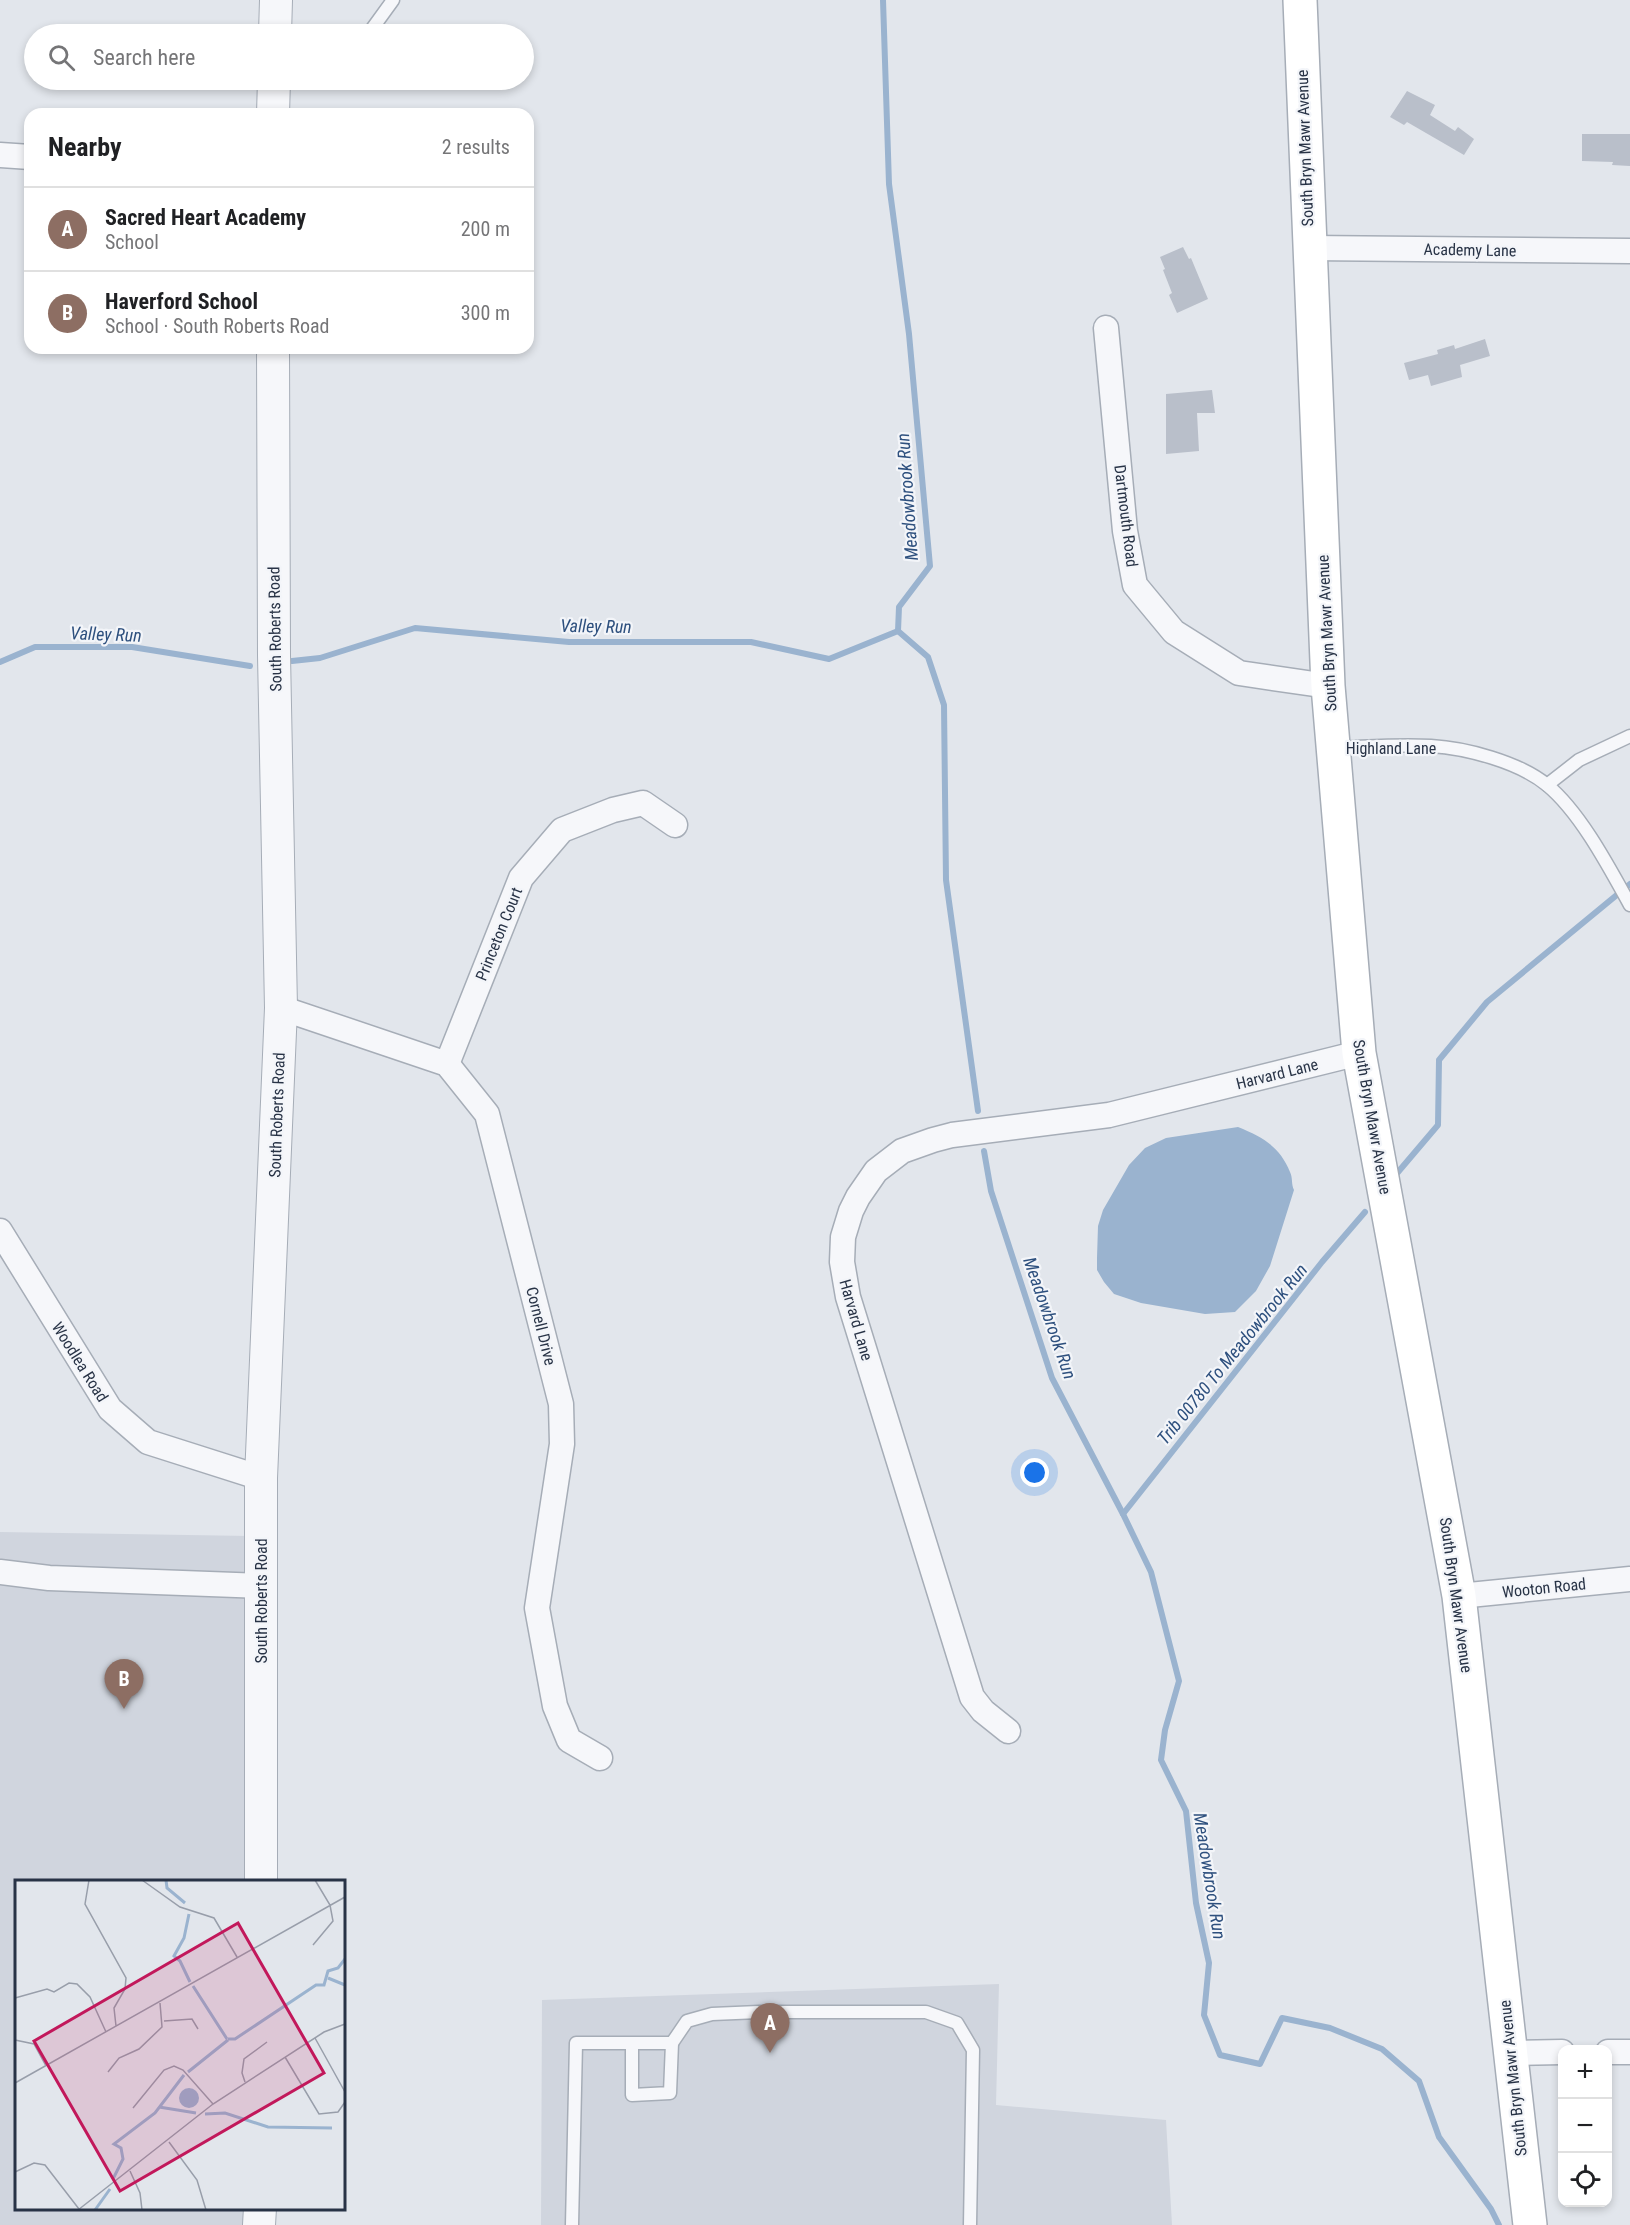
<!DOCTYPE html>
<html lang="en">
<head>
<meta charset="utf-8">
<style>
  body { margin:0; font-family:"Roboto Condensed",sans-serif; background:#f6f6f6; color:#202124 }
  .controls { position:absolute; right:18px; bottom:18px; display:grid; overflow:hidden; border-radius:12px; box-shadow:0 3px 9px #0003 }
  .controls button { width:54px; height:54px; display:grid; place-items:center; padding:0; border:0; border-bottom:2px solid #e0e0e0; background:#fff; color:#202124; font:30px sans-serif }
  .you { position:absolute; left:1035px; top:1473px; width:21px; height:21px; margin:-15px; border:4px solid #fff; border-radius:50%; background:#1a73e8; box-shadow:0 0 0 9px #1a73e833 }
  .badge { display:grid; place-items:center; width:39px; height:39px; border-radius:50%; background:#b45309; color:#fff; font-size:20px; font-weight:700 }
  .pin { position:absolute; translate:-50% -50px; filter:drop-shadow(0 2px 3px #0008) }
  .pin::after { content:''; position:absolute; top:32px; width:21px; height:18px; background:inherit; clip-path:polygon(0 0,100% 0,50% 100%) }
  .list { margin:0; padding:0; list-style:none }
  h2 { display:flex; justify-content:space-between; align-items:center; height:78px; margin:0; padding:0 24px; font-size:26px }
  h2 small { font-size:20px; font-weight:400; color:#757577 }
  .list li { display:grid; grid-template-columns:39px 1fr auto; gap:18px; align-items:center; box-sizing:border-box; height:84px; padding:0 24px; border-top:2px solid #e0e0e0 }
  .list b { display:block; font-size:22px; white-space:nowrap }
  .list p { margin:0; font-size:20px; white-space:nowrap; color:#757577 }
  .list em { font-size:20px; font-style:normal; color:#757577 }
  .icon { flex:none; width:33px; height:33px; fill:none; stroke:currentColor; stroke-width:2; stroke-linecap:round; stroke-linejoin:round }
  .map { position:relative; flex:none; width:1630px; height:2225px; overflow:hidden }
  .search { position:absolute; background:#fff; box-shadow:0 3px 9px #0003; left:24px; top:24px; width:510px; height:66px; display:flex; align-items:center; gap:15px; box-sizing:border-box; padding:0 21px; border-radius:33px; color:#757577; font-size:22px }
  .panel { position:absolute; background:#fff; box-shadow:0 3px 9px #0003; left:24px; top:108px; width:510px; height:246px; border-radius:18px }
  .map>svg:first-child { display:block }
</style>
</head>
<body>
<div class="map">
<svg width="1630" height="2225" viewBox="0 0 1630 2225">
  <rect width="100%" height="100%" fill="#e2e6ec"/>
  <g fill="#d0d5de">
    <path d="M0 1532 250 1536 247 1881 16 1882V2208L243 2209V2225H0Z"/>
    <path d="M999 1984 996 2105 1166 2120 1172 2225H541L542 2000Z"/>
  </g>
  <path fill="#9ab3cf" d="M1238 1127C1263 1137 1280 1147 1290 1172 1293 1178 1291 1184 1294 1190L1270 1266 1256 1291 1235 1312 1205 1314 1141 1303 1114 1294 1104 1282 1097 1270V1258L1098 1226 1103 1210 1129 1165 1145 1148 1166 1138Z"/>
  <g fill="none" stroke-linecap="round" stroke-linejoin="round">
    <g stroke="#9ab3cf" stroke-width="6">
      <path d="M883 0 889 184 909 334 930 566 899 607 898 631 928 657 944 705 946 880 978 1111"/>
      <path d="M292 661 320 658 415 628 569 642H751L829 659 898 631"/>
      <path d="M0 662 35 647H132L250 666"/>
      <path d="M984 1151 991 1191 1052 1378 1123 1514 1151 1572 1179 1681 1165 1730 1161 1760 1186 1811 1196 1903 1209 1963 1204 2015 1220 2055 1260 2064 1282 2018 1330 2028 1382 2049 1419 2081 1439 2137 1491 2209 1499 2225"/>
      <path d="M1393 1178 1438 1125 1439 1060 1487 1002 1630 884"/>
      <path d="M1123 1514 1322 1262 1365 1212"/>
    </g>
  </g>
  <g fill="#b9bfca">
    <path d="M1407 91 1435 105 1430 115 1455 131 1458 127 1474 139 1464 155 1407 122 1404 125 1390 117Z"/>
    <path d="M1582 134H1630V166L1612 165 1613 162 1582 161Z"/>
    <path d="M1183 247 1189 259 1191 258 1208 299 1177 313 1169 295 1172 293 1163 270 1165 269 1160 257Z"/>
    <path d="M1485 339 1490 356 1460 365 1462 377 1431 386 1428 375 1409 380 1404 363 1438 354 1437 350 1454 345 1455 349Z"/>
    <path d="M1212 390 1215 413H1197L1199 451 1166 454V394Z"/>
  </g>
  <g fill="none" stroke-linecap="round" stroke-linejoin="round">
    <defs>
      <g id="service">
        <path d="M366 34 372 29 393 0"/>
        <path d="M1335 748C1366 747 1399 744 1431 746 1466 748 1519 762 1547 785 1580 812 1609 867 1630 905"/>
        <path d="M1547 785 1579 760 1630 736"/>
        <path d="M672 2043 687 2021 712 2014 759 2012H926L957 2023 973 2050 970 2225"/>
        <path d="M572 2225 576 2043H672L670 2093 632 2095V2043"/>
      </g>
      <g id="minor">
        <path d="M0 155 30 157"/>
        <path d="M1309 248 1630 251"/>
        <path d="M1106 328 1125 531 1135 585 1174 632 1239 673 1328 686"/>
        <path d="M281 1008 447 1064 487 1114 561 1404 562 1444 537 1608 555 1706 569 1740 600 1758"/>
        <path d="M447 1064 521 878 562 830 613 810 643 803 675 825"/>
        <path d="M0 1231 110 1409 148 1442 261 1478"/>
        <path d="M0 1572 49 1578 261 1586"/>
        <path d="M1459 1596 1630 1579"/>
        <path d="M1008 1731 983 1711 972 1697 848 1297 842 1262 843 1237 851 1211 858 1197 876 1171 902 1151 933 1140 952 1135 1109 1115 1359 1053"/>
        <path d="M1608 2052H1630"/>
        <path d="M1510 2053 1562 2052"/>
      </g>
      <g id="tertiary">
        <path d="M275 34 276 0"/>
        <path d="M273 114 274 80"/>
        <path d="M261 1882V1478L281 1008 274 655 273 348"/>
        <path d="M259 2225 260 2208"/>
      </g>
      <path id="secondary" d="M1300 0 1328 686 1359 1053 1459 1596 1530 2225"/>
    </defs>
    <use href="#service" stroke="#a6adb7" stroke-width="15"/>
    <use href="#minor" stroke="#a6adb7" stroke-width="27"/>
    <use href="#tertiary" stroke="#a6adb7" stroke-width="34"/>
    <use href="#secondary" stroke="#a6adb7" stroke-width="36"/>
    <use href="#service" stroke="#f6f7fa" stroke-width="12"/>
    <use href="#minor" stroke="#f6f7fa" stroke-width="24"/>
    <use href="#tertiary" stroke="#f6f7fa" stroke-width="32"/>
    <use href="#secondary" stroke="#fff" stroke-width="33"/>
  </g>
  <g text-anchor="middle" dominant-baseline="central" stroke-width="4.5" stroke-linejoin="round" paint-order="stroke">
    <g font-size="16" fill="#283346" stroke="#f3f5f9">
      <text transform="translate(1305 148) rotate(-92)">South Bryn Mawr Avenue</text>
      <text transform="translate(1470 250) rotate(1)">Academy Lane</text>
      <text transform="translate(1126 516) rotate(83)">Dartmouth Road</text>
      <text transform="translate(275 629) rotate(-91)">South Roberts Road</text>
      <text transform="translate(1327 633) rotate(-93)">South Bryn Mawr Avenue</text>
      <text x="1391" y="748">Highland Lane</text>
      <text transform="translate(499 934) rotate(-68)">Princeton Court</text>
      <text transform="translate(1277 1074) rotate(-14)">Harvard Lane</text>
      <text transform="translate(277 1115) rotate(-88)">South Roberts Road</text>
      <text transform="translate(1372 1117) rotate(80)">South Bryn Mawr Avenue</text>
      <text transform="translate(856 1320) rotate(74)">Harvard Lane</text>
      <text transform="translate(541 1326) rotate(76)">Cornell Drive</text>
      <text transform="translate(80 1362) rotate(58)">Woodlea Road</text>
      <text transform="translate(1544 1588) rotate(-6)">Wooton Road</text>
      <text transform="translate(1456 1595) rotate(82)">South Bryn Mawr Avenue</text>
      <text transform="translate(261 1601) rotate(-90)">South Roberts Road</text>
      <text transform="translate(1513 2078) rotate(-96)">South Bryn Mawr Avenue</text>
    </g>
    <g font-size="18" font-style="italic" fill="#2e507e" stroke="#f3f5f9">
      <text transform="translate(907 497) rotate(-94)">Meadowbrook Run</text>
      <text transform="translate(596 626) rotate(1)">Valley Run</text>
      <text transform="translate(106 634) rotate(2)">Valley Run</text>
      <text transform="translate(1050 1318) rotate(71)">Meadowbrook Run</text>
      <text transform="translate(1232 1354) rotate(-51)">Trib 00780 To Meadowbrook Run</text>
      <text transform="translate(1210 1876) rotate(81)">Meadowbrook Run</text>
    </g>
  </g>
  <g transform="translate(15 1880)">
    <rect width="330" height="330" fill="#e2e6ec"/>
    <path d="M164 218a10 10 0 1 1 20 0a10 10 0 1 1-20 0Z" fill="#9ab3cf"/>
    <path fill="none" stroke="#9ab3cf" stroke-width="3" d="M151 0 152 8 170 23M174 34 169 58 159 76 165 81 175 102M313 98 330 105M178 106 212 159M213 159H220L301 105H309L313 91 323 88 330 79M173 192 213 160M144 227 181 233M190 234 210 233 253 247 317 248M98 299 108 279 106 268 99 264 140 233 169 195M80 330 95 309"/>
    <path fill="none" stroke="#989eaa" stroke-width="1.5" d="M74 0 70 24 111 98 110 109 99 128 101 146M127 0 165 27 199 38 222 77M298 65 318 41 315 25 300 0M0 118 32 109 39 112 54 103 62 104 75 117 91 152M149 141 177 139 183 149M300 158 330 212M0 160 19 164 31 186M270 177 304 234 323 232 330 222M93 192 104 178 124 169 147 147 145 123M230 202 227 193 229 179 252 162M0 203 330 17M118 228 149 190 159 186 168 190 198 224M154 262 182 300 191 330M115 291 125 313 127 330M0 292 19 283 30 285 64 329M63 330 198 224 309 152 330 144"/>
    <path fill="#c2185b" fill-opacity="0.15" stroke="#c2185b" stroke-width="3" d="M223 43 309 193 105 311 19 161Z"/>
    <rect width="330" height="330" fill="none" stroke="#283346" stroke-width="3"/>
  </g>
</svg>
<div class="controls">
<button>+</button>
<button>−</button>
<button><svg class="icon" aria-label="locate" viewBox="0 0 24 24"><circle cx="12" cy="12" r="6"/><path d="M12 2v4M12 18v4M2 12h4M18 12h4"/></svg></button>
</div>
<div class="you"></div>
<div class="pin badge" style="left:770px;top:2053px;background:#8d6e63">A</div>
<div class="pin badge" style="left:124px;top:1709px;background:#8d6e63">B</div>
<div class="search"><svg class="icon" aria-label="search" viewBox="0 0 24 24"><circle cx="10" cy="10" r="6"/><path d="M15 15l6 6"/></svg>Search here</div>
<section class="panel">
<h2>Nearby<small>2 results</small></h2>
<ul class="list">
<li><span class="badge" style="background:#8d6e63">A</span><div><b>Sacred Heart Academy</b><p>School</p></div><em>200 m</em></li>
<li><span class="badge" style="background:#8d6e63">B</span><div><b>Haverford School</b><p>School · South Roberts Road</p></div><em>300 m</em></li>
</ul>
</section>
</div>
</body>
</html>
